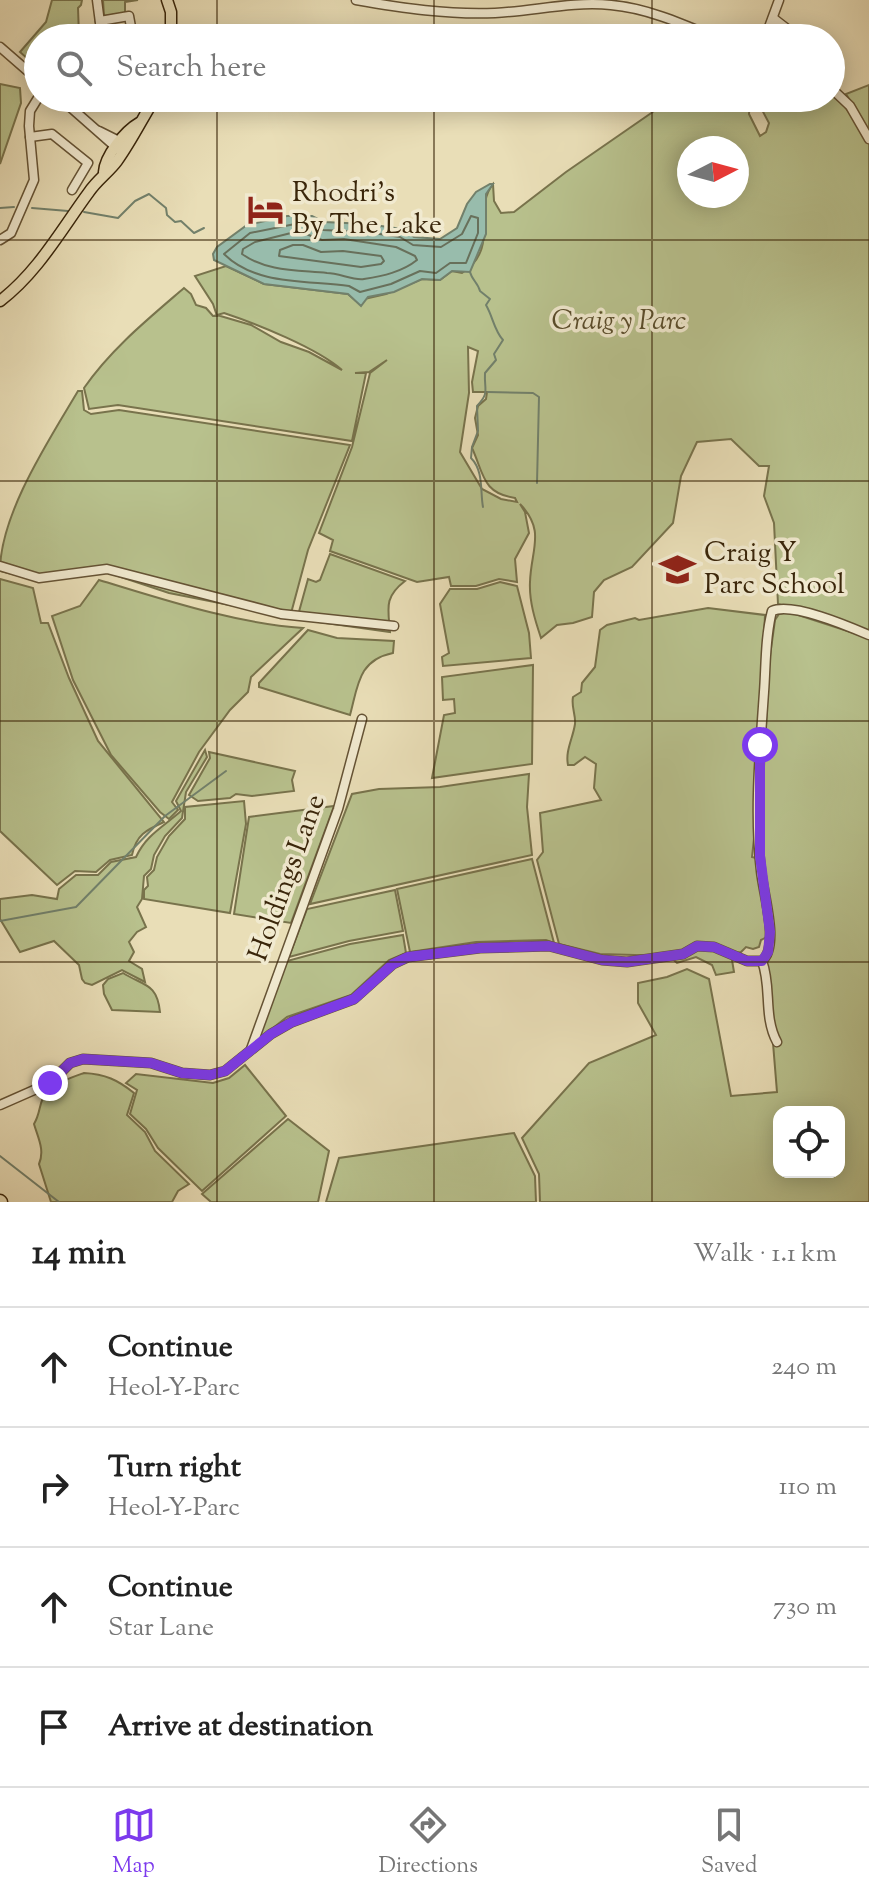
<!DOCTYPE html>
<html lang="en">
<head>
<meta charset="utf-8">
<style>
  body { margin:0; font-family:"Sorts Mill Goudy",serif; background:#f6f6f6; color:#222 }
  .controls { position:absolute; right:24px; bottom:24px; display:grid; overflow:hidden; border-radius:16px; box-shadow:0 4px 20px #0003 }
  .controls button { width:72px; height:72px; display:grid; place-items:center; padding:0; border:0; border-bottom:2px solid #e0e0e0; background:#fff; color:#222; font:40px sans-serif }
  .compass { position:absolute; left:677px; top:136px; width:72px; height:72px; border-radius:50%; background:#fff; box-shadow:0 4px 20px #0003; rotate:84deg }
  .stop { position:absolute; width:24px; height:24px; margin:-18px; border:6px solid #7c3aed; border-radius:50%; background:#fff }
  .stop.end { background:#7c3aed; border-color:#fff; box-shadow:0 2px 8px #0008 }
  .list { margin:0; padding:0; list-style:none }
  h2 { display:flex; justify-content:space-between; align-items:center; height:104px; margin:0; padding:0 32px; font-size:34px }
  h2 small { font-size:26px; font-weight:400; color:#767676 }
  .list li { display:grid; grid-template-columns:52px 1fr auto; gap:24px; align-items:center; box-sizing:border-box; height:120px; padding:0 32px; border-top:2px solid #e0e0e0 }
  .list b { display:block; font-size:30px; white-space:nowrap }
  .list p { margin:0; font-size:26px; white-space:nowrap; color:#767676 }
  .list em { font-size:26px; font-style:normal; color:#767676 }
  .icon { flex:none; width:44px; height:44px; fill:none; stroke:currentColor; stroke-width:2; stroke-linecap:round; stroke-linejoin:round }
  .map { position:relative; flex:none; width:869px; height:1202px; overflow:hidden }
  .search { position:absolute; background:#fff; box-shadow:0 4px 20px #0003; left:24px; right:24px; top:24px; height:88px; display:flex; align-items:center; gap:20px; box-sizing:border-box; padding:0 28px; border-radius:44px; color:#767676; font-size:30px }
  .sheet { height:584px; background:#fff }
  nav { display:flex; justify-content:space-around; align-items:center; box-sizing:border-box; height:112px; border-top:2px solid #e0e0e0; background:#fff; font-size:22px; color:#767676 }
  nav a { display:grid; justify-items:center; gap:4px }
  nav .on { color:#7c3aed }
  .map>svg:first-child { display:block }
</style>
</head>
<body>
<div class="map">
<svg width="869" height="1202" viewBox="0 0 869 1202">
  <rect width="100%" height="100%" fill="#e9deb7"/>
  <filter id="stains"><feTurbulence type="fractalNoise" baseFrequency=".0025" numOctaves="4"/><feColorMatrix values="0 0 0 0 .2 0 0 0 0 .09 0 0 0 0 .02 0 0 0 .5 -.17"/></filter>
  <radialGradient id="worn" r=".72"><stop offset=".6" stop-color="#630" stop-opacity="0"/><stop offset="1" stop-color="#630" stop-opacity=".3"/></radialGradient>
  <g fill="#b8c18d" stroke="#78734c" stroke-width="2" fill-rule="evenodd">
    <path d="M52 0H82L81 5 78 8 79 36 77 38H38V68L20 52 46 22Z"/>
    <path d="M103 0H138L125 2V13L104 16Z"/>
    <path d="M0 84 20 88 21 103 0 164Z"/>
    <path d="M869 85V131L846 94Z"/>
    <path d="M831 93 842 103 869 139V632L778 604 774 523 764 496 769 466H759L731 439 697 442 681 476 673 523 632 567 604 580 594 592 592 617 573 623 557 625 541 638C535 620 529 601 530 582 531 549 546 531 520 504L525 512 529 533 515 559 517 582 499 579 476 586H451L449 577 417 582 330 551 333 540 319 533 352 447 370 373 387 360 369 372 355 373H366L352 441 118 405 89 409 84 388C111 349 148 319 184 288L191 294 196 305 206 308 213 316H217L213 304 195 276 226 266 264 284 348 294 356 301 386 294 422 279 440 280 452 271 462 273C501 248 472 209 493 184L494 201 501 213 514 212 566 172 673 98H750L749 114 760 136 766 132 769 123 760 106 759 98H831ZM689 148H737V196H689ZM224 313C257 324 317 348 342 370L309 352 281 342 251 325 217 315ZM468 347 478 351 472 382 473 392H487L486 399 478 406 475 418 478 435 472 448C484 474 482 493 515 498L517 502 501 499 482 489 460 452 469 393Z"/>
    <path d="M78 391H82L84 410 91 414 119 410 350 445 308 550 290 617 169 593 97 569 36 580 0 571C0 514 49 440 78 391Z"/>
    <path d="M330 554 405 581C384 597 388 608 390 632L297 619 308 579 316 582 320 580Z"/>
    <path d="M0 579 33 588 41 623H48L69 678 98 741 164 822C146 830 136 835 132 855L110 860 96 872 75 871 57 885 0 831Z"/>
    <path d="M99 580C165 600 234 623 303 628L251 677 248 692 230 710 199 752 172 802 178 810 169 819 160 812 111 755 73 680 52 616 80 606Z"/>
    <path d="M500 582 517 586 529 633 531 658 443 666 442 657 449 653 440 604 450 589H477Z"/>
    <path d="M708 608 765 615 756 820 752 857 756 858 767 937 761 940 759 947 753 949 746 947 741 952 731 954 734 972 716 975 712 965 696 957 677 963 669 956 600 954 559 944 537 860 543 852 540 813 601 800 594 788 596 764 585 757 574 765H568C565 751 573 738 575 724 576 715 571 707 573 697L581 692 582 683 595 667 600 630 607 625 635 618 639 620Z"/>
    <path d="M789 612 869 638V1202H540L539 1174 522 1138 589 1063 656 1035 638 1003V983L667 977 687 969 709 979 731 1096 777 1092 773 1043 775 1040V1029L765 963 771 956 772 950 764 861 763 787 769 663 775 620 779 614ZM779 1112H839V1172H779Z"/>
    <path d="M308 630 337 638 394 641 393 653C358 660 358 686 350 715L259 687V683Z"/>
    <path d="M533 665 532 764 432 778 444 715 455 713 454 699 443 700 442 677Z"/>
    <path d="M205 750 207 757 186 792 182 818 165 836 154 855 151 869 144 876 142 899 137 907 146 927 137 932 129 942 134 952 129 961 142 969 145 982 122 970 92 985 85 983 82 979 79 965 54 941 20 952 0 919V899L32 895 57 899 59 889 76 875H98L111 862 136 857C146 835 163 827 181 811L176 801Z"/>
    <path d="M209 752 295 771 292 780 294 791 252 796 236 794 230 798 198 801 189 795 210 758Z"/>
    <path d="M529 774 527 807 532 855 310 904 352 794 379 789 440 787Z"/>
    <path d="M244 801 246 824 230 913 144 899V890L148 886 147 877 154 870 157 857 169 836 185 819V807Z"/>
    <path d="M334 806 291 923 234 914 249 817Z"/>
    <path d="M532 859 554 943 546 940 476 942 410 952 397 889Z"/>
    <path d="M395 890 403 931 349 941 289 957 307 909Z"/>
    <path d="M403 935 406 953 389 960 351 995 287 1017 258 1040 287 961 350 944Z"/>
    <path d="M123 973C144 986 157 983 160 1012L112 1010 104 994 103 985 108 979Z"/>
    <path d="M245 1065 286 1116 202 1191 158 1148 146 1129 130 1114 137 1090 126 1083 136 1074 213 1083 229 1078Z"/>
    <path d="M84 1073C105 1074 118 1080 134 1093L127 1115 145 1132 155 1151 189 1184 178 1191 172 1202H51L39 1164C45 1150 38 1138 34 1124 40 1114 39 1106 43 1098 51 1084 70 1078 84 1073Z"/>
    <path d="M288 1119 329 1151 318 1202H211L202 1194Z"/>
    <path d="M514 1133 535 1176 536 1202H326L339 1158Z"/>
  </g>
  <path fill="#98bcac" stroke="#72806b" stroke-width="2" d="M490 184H493L486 194V234L470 272 452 271 440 280 422 279 394 292 368 297 361 306 348 294 264 284 214 260 213 254 217 247 247 225 287 216H312L324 222 367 224 402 229 414 237 440 239 457 228 467 204 476 192Z"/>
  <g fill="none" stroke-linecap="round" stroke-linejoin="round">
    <g stroke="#68705b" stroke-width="2">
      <path d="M471 216 478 218V233L466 263H450L436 273 420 271 391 284 360 292 349 286C309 280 256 286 224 254L250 233 300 223 323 230 366 232 400 237 413 245 441 247 462 234Z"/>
      <path d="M291 233 306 234 322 240 344 239 396 247 415 256 417 260C402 272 383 276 364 279 354 281 339 273 327 273 299 270 267 272 242 254L243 249 255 242Z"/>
      <path d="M293 245H303L321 252 343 251 381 256 384 261 381 264 361 267 279 256 280 250Z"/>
    </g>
    <g stroke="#72806b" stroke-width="2">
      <path d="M0 208 14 207"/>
      <path d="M32 208 68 211"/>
      <path d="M84 212 118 218 135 201 149 194 166 208 167 215 175 222 181 221 194 233 204 228"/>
      <path d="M470 272C472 280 478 283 480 291L490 299 486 305C493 317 494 330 503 340L494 354 496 360 485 373C484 391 490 392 477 406L478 431 472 447 471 458C484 471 480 492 483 507"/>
      <path d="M488 392 533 393 539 397 537 483"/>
      <path d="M0 921 76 907 165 816 226 771"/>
      <path d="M0 1156 59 1202"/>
    </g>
    <defs>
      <g id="minor">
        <path d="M97 0 102 38"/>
        <path d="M356 0C402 8 448 15 495 13 534 11 573 1 611 5 647 8 683 24 716 38"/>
        <path d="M773 18 799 38"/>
        <path d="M100 21 129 16 133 38"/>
        <path d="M765 38 779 0"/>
        <path d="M0 47 38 80"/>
        <path d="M831 88 850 106 869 139"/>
        <path d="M60 98 119 150"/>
        <path d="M99 131 123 143"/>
        <path d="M30 137 52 134 88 163 72 190"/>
        <path d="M0 240 11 233 34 180 29 126 30 111 38 98"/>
        <path d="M0 566 39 578 107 569 281 614 394 626"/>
        <path d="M762 961C772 987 763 1016 777 1042"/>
        <path d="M251 1049 338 809 362 719"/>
        <path d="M0 1105 50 1083 70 1063 83 1059 151 1063 182 1073 210 1075 225 1071 271 1034 292 1022 354 999 393 964 408 957 480 948 549 946 602 960 627 962 683 954 697 946 714 947 747 961H762C780 946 763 893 761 871 754 812 760 751 764 692 766 666 765 637 772 611 792 602 848 626 869 635"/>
      </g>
      <g id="major">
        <path d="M167 0 171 12V38"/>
        <path d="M104 172C105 156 125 131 139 123"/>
        <path d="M0 301C38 272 61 230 89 192 97 180 109 172 117 161 132 140 142 119 155 98"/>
      </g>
      <path id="highway" d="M0 1201 1 1202"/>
    </defs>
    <use href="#minor" stroke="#655335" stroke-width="11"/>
    <use href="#major" stroke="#39250a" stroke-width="13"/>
    <use href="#highway" stroke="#39250a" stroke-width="15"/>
    <use href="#minor" stroke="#f1ead0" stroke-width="8"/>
    <use href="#major" stroke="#e9deb7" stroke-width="10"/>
    <use href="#highway" stroke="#e9deb7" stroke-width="12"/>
  </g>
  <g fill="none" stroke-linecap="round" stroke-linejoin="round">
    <path stroke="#7c3aed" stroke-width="10" d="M50 1083 70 1063 83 1059 151 1063 182 1073 210 1075 225 1071 271 1034 292 1022 354 999 393 964 408 957 480 948 549 946 602 960 627 962 683 954 697 946 714 947 747 961H762L768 952 770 932 760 856V745"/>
  </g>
  <path fill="none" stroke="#39250a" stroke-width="2" stroke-opacity="0.55" d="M217 0V38M434 0V38M652 0V38M217 98V1202M434 98V1202M652 98V1202M0 240H869M0 481H869M0 721H869M0 962H869"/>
  <defs>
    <symbol id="hotel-bare" viewBox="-9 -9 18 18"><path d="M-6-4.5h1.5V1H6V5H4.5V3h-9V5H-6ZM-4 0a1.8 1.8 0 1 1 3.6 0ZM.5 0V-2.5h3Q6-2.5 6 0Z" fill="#8f2418" stroke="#f1ead0" stroke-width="2.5" paint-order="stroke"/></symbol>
    <symbol id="school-bare" viewBox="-9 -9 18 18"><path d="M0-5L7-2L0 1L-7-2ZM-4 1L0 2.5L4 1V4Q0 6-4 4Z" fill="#8f2418" stroke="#f1ead0" stroke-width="2.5" paint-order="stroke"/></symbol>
  </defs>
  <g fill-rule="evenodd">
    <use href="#hotel-bare" x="240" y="184" width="51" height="51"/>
    <use href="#school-bare" x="652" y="544" width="51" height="51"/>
  </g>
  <g text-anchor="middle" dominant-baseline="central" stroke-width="7" stroke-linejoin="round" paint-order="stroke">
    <g font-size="28" fill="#39250a" stroke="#f1ead0" text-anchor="start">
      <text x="292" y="194">Rhodri's<tspan x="292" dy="32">By The Lake</tspan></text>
      <text x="704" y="554">Craig Y<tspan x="704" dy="32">Parc School</tspan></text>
    </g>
    <g font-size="28" font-style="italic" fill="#594c2b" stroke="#f1ead0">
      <text x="619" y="322">Craig y Parc</text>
    </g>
    <g font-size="28" fill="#39250a" stroke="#f1ead0">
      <text transform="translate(288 878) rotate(-70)">Holdings Lane</text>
    </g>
  </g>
  <rect width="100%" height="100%" filter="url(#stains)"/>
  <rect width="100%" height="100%" fill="url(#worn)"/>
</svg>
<div class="controls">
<button><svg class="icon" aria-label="locate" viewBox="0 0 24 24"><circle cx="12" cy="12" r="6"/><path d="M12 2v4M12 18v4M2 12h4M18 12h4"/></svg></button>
</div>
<svg class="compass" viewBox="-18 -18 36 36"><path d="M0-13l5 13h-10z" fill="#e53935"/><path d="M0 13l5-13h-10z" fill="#767676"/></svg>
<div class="stop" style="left:760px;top:745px"></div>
<div class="stop end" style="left:50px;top:1083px"></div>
<div class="search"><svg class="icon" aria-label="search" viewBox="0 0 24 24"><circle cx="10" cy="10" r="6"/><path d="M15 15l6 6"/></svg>Search here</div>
</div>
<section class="sheet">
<h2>14 min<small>Walk · 1.1 km</small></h2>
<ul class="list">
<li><svg class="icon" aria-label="ahead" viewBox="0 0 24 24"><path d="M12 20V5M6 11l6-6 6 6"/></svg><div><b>Continue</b><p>Heol-Y-Parc</p></div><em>240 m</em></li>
<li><svg class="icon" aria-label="right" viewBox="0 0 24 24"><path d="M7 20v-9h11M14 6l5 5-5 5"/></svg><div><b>Turn right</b><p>Heol-Y-Parc</p></div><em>110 m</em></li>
<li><svg class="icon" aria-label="ahead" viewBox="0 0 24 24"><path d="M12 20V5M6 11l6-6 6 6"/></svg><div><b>Continue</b><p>Star Lane</p></div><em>730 m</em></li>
<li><svg class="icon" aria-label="arrive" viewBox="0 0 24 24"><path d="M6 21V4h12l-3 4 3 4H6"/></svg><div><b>Arrive at destination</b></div></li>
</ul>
</section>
<nav>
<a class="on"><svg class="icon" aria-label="map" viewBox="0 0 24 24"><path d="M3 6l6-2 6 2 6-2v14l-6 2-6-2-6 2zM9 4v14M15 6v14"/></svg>Map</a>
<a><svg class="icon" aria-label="directions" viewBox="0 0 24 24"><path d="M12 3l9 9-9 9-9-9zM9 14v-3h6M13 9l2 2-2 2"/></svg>Directions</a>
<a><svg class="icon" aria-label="saved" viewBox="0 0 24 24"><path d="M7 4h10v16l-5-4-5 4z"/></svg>Saved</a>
</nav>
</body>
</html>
